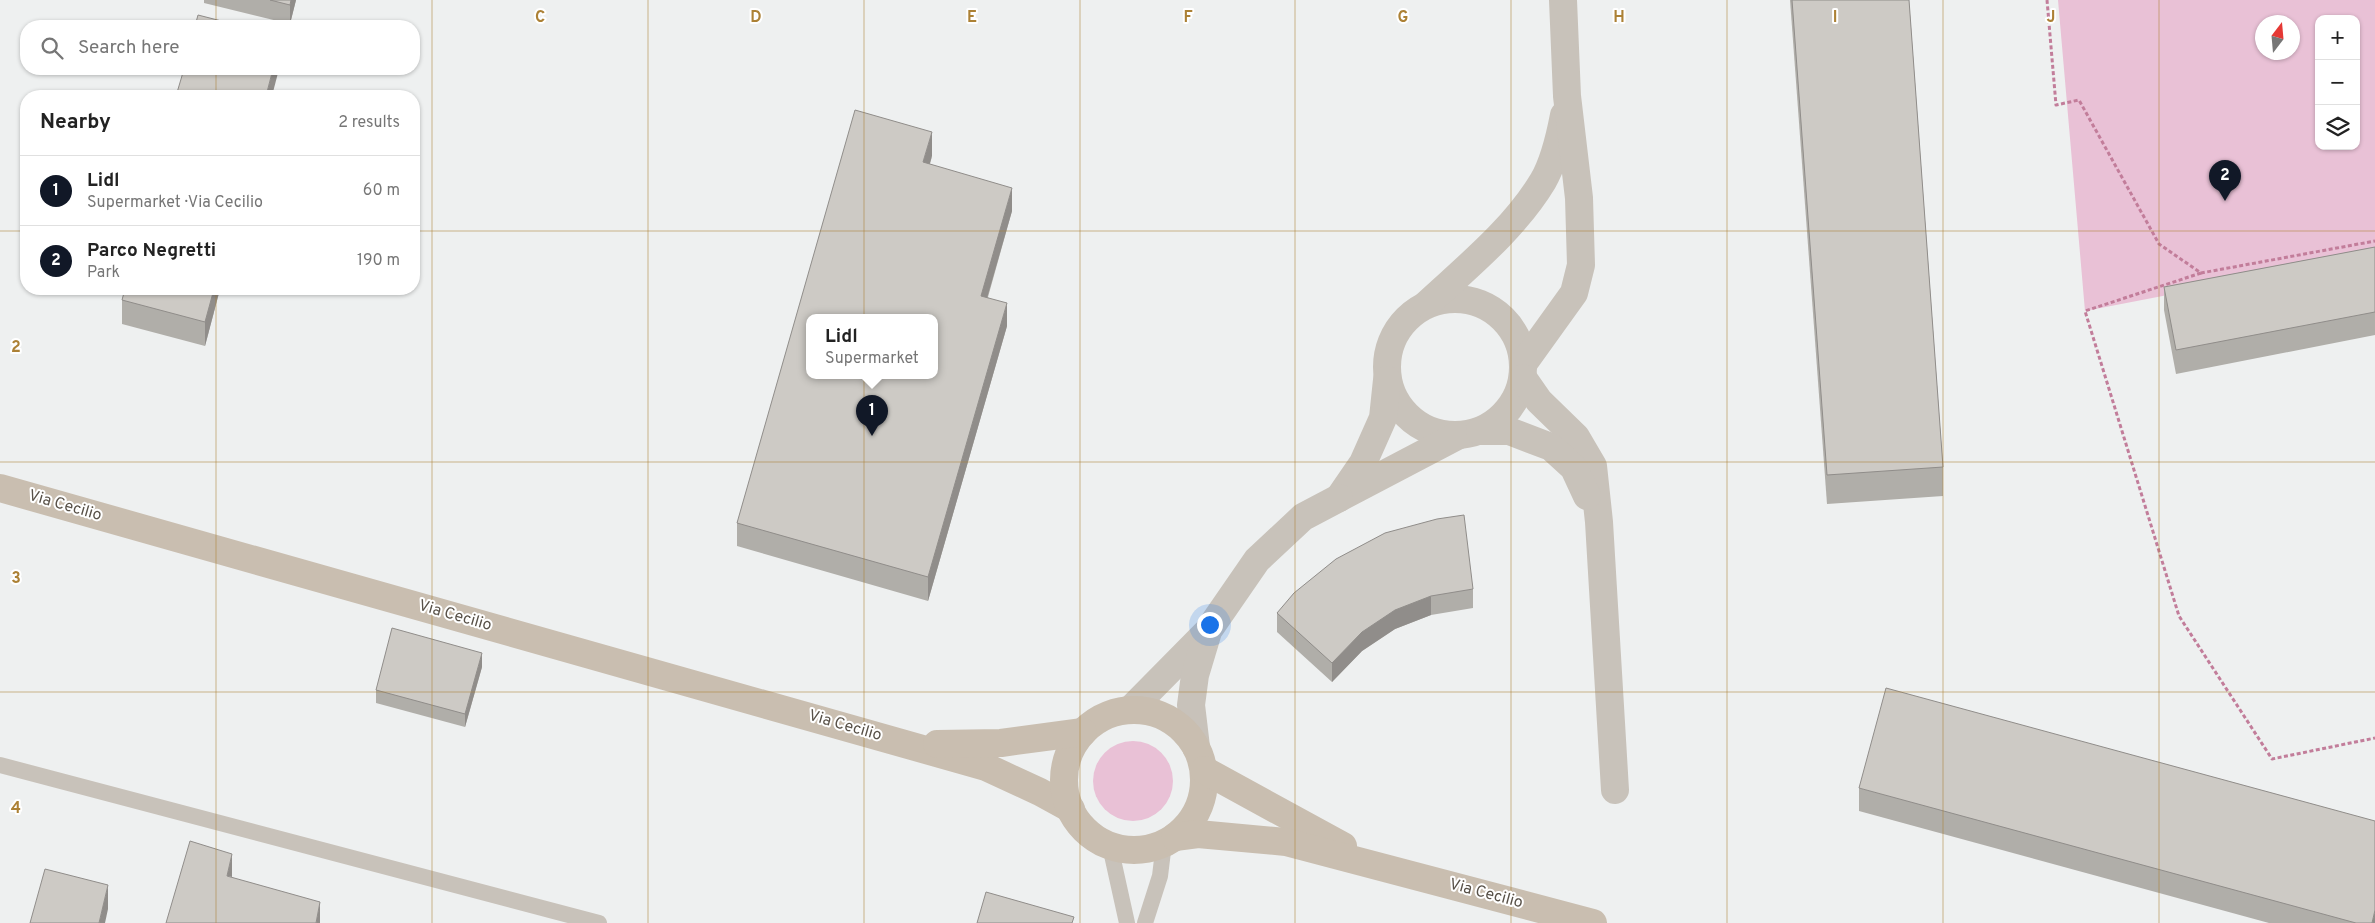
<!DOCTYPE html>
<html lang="en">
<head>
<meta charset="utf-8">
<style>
  body { margin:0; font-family:Overpass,sans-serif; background:#f6f6f6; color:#222 }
  .controls { position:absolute; right:15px; top:15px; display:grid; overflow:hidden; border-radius:10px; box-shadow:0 1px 4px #0004 }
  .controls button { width:45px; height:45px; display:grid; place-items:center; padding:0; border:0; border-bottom:1px solid #e0e0e0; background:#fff; color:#222; font:25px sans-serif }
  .compass { position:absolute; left:2255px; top:15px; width:45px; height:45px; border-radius:50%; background:#fff; box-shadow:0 1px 4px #0004; rotate:16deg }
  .you { position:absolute; left:1209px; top:624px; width:18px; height:18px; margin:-12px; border:4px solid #fff; border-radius:50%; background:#1a73e8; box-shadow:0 0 0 8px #1a73e833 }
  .badge { display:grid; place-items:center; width:32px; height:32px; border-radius:50%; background:#111827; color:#fff; font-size:16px; font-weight:700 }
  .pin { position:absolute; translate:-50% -41px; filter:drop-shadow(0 1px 2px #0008) }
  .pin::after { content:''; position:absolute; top:26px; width:18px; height:15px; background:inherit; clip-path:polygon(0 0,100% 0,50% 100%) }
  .popup { position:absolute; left:806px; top:314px; width:132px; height:65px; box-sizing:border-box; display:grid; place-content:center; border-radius:10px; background:#fff; filter:drop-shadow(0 1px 4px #0005); font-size:16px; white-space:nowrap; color:#767676 }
  .popup b { font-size:19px; color:#222 }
  .popup::after { content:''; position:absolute; left:50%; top:100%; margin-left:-10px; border:10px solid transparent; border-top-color:#fff }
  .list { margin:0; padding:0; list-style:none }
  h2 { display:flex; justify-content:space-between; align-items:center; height:65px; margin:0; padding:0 20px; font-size:21px }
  h2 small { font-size:16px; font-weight:400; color:#767676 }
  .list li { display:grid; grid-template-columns:32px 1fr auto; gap:15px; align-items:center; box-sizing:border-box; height:70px; padding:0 20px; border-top:1px solid #e0e0e0 }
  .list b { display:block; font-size:19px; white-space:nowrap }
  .list p { margin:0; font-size:16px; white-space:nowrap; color:#767676 }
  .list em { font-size:16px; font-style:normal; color:#767676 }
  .icon { flex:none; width:28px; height:28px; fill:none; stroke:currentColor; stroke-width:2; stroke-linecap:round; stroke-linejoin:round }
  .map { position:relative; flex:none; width:2375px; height:923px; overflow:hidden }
  .search { position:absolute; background:#fff; box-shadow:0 1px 4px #0004; left:20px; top:20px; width:400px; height:55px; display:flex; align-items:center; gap:12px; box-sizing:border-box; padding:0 18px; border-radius:20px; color:#767676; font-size:19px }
  .panel { position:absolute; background:#fff; box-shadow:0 1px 4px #0004; left:20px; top:90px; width:400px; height:205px; border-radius:20px }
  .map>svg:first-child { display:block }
</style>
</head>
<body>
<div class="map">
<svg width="2375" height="923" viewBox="0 0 2375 923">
  <rect width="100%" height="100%" fill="#eef0f0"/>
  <g fill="#e9c1d6" fill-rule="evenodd">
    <path d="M2058 0H2375V255L2085 311ZM2319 19H2356V146H2319ZM2262 22H2292V52H2262Z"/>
    <circle cx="1133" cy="781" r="40"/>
  </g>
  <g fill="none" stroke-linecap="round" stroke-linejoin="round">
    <g stroke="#c27d9a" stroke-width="3" stroke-dasharray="4 2.5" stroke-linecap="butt">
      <path d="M2047 0 2056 105 2079 100 2159 244 2201 273 2375 241"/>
      <path d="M2201 273 2085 311 2179 616 2272 759 2375 738"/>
    </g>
    <g stroke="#c8c2ba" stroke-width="16">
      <path d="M0 765 599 923"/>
      <path d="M1110 846 1127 923"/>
      <path d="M1145 923 1160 876 1164 843"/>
    </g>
    <g stroke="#c8c2ba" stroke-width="28">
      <circle cx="1455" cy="367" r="68"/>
      <path d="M1427 304C1468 266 1514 229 1543 181 1554 162 1560 136 1564 115"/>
      <path d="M1523 364 1574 293 1581 265 1579 198 1567 96 1563 0"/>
      <path d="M1523 378 1539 401 1576 437 1593 466 1599 522 1615 790"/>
      <path d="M1387 380 1383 418 1363 463 1339 498 1457 436"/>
      <path d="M1480 431H1509L1551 447 1574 468 1587 496"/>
      <path d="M1130 710 1208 631 1257 560 1303 517 1339 498"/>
      <path d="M1196 747 1191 705 1195 675 1207 635"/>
    </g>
    <g stroke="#c9beb0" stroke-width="28">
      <path d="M0 488 986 767 1040 792 1071 809"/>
      <circle cx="1134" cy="780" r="70"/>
      <path d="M937 744 1001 743 1083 732"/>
      <path d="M1204 770 1343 846"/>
      <path d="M1175 837 1198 834 1286 842 1593 923"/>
    </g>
  </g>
  <g fill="#b0aea9">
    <path d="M204 0H296L290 24 204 3Z"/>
    <path d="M1790 0H1909L1943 467V496L1827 504Z"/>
    <path d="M932 156 930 164 1012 211 988 297 1007 326 928 601 737 546V523Z"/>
    <path d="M2375 247V335L2176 374 2164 310V287Z"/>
    <path d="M125 289H220L205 346 122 324V300Z"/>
    <path d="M1473 589V608L1431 615 1395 629 1362 651 1332 682 1277 632V613Z"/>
    <path d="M482 667 465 727 376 703V690Z"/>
    <path d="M1859 788 2375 923H2269L1859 811Z"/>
  </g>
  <g fill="#908d8a">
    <path d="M291 0H296L290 24V5Z"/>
    <path d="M273 69H279L272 96H266Z"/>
    <path d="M932 132V156L923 186V162Z"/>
    <path d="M1012 188V211L981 319V296Z"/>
    <path d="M214 289H220L205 346V322Z"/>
    <path d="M1007 303V326L928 601V577Z"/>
    <path d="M1431 596V615L1395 629 1362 651 1332 682V663L1362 632 1395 610Z"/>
    <path d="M482 653V667L465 727V714Z"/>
    <path d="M232 854V877L227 876Z"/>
    <path d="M108 885V909L105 923H99Z"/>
    <path d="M320 902V923H316Z"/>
    <path d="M2375 910V923H2372Z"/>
  </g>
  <g fill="#cdcac5" stroke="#908d8a" fill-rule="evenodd">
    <path d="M270 0H291L290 5Z"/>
    <path d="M1792 0H1909L1943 467 1827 475Z"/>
    <path d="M198 15 241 26H195Z"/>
    <path d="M184 69H273L266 96H176Z"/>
    <path d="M855 110 932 132 923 162 1012 188 981 296 1007 303 928 577 737 523ZM810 317H934V375H810Z"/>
    <path d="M2375 247V312L2176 350 2164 287Z"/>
    <path d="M125 289H214L205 322 122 300Z"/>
    <path d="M1464 515 1473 589 1431 596 1395 610 1362 632 1332 663 1277 613 1294 593 1336 559 1385 533 1437 519Z"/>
    <path d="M392 628 482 653 465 714 376 690Z"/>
    <path d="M1886 688 2375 821V910L2372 923H2356L1859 788Z"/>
    <path d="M190 841 232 854 227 876 320 902 316 923H166Z"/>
    <path d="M45 869 108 885 99 923H30Z"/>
    <path d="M986 892 1074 917 1072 923H977Z"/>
  </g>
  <path fill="none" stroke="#ac8135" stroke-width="1" stroke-opacity="0.55" d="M216 0V26M432 0V923M648 0V923M864 0V923M1080 0V923M1295 0V923M1511 0V923M1727 0V923M1943 0V923M2159 0V923M216 69V96M0 231H26M414 231H2375M216 289V923M0 462H2375M0 692H2375"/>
  <g text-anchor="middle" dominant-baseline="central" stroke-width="4" stroke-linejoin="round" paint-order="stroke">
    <g font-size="16" fill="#585148" stroke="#fff">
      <text transform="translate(65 506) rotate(16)">Via Cecilio</text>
      <text transform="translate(455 616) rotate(16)">Via Cecilio</text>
      <text transform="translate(845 726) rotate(16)">Via Cecilio</text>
      <text transform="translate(1486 894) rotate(15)">Via Cecilio</text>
    </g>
  </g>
  <g font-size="16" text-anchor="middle" font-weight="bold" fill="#ac8135" stroke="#fff" stroke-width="4" stroke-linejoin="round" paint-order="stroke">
    <text x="540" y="22">C</text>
    <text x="756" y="22">D</text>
    <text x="972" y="22">E</text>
    <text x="1188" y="22">F</text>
    <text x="1403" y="22">G</text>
    <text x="1619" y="22">H</text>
    <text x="1835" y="22">I</text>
    <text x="2051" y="22">J</text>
    <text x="16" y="352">2</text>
    <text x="16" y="583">3</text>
    <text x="16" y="813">4</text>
  </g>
</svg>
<div class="controls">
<button>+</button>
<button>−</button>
<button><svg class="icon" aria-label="layers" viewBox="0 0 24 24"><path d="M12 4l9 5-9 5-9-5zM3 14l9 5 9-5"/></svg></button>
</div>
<svg class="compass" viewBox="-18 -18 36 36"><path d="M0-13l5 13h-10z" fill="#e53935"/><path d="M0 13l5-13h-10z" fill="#767676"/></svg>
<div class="you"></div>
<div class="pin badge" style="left:872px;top:436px">1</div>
<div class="popup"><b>Lidl</b>Supermarket</div>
<div class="pin badge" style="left:2225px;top:201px">2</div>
<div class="search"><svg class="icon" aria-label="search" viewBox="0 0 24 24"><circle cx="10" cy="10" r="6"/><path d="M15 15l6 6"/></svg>Search here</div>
<section class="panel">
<h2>Nearby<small>2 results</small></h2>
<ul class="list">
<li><span class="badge">1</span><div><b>Lidl</b><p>Supermarket · Via Cecilio</p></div><em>60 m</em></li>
<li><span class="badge">2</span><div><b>Parco Negretti</b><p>Park</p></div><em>190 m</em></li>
</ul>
</section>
</div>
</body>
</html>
